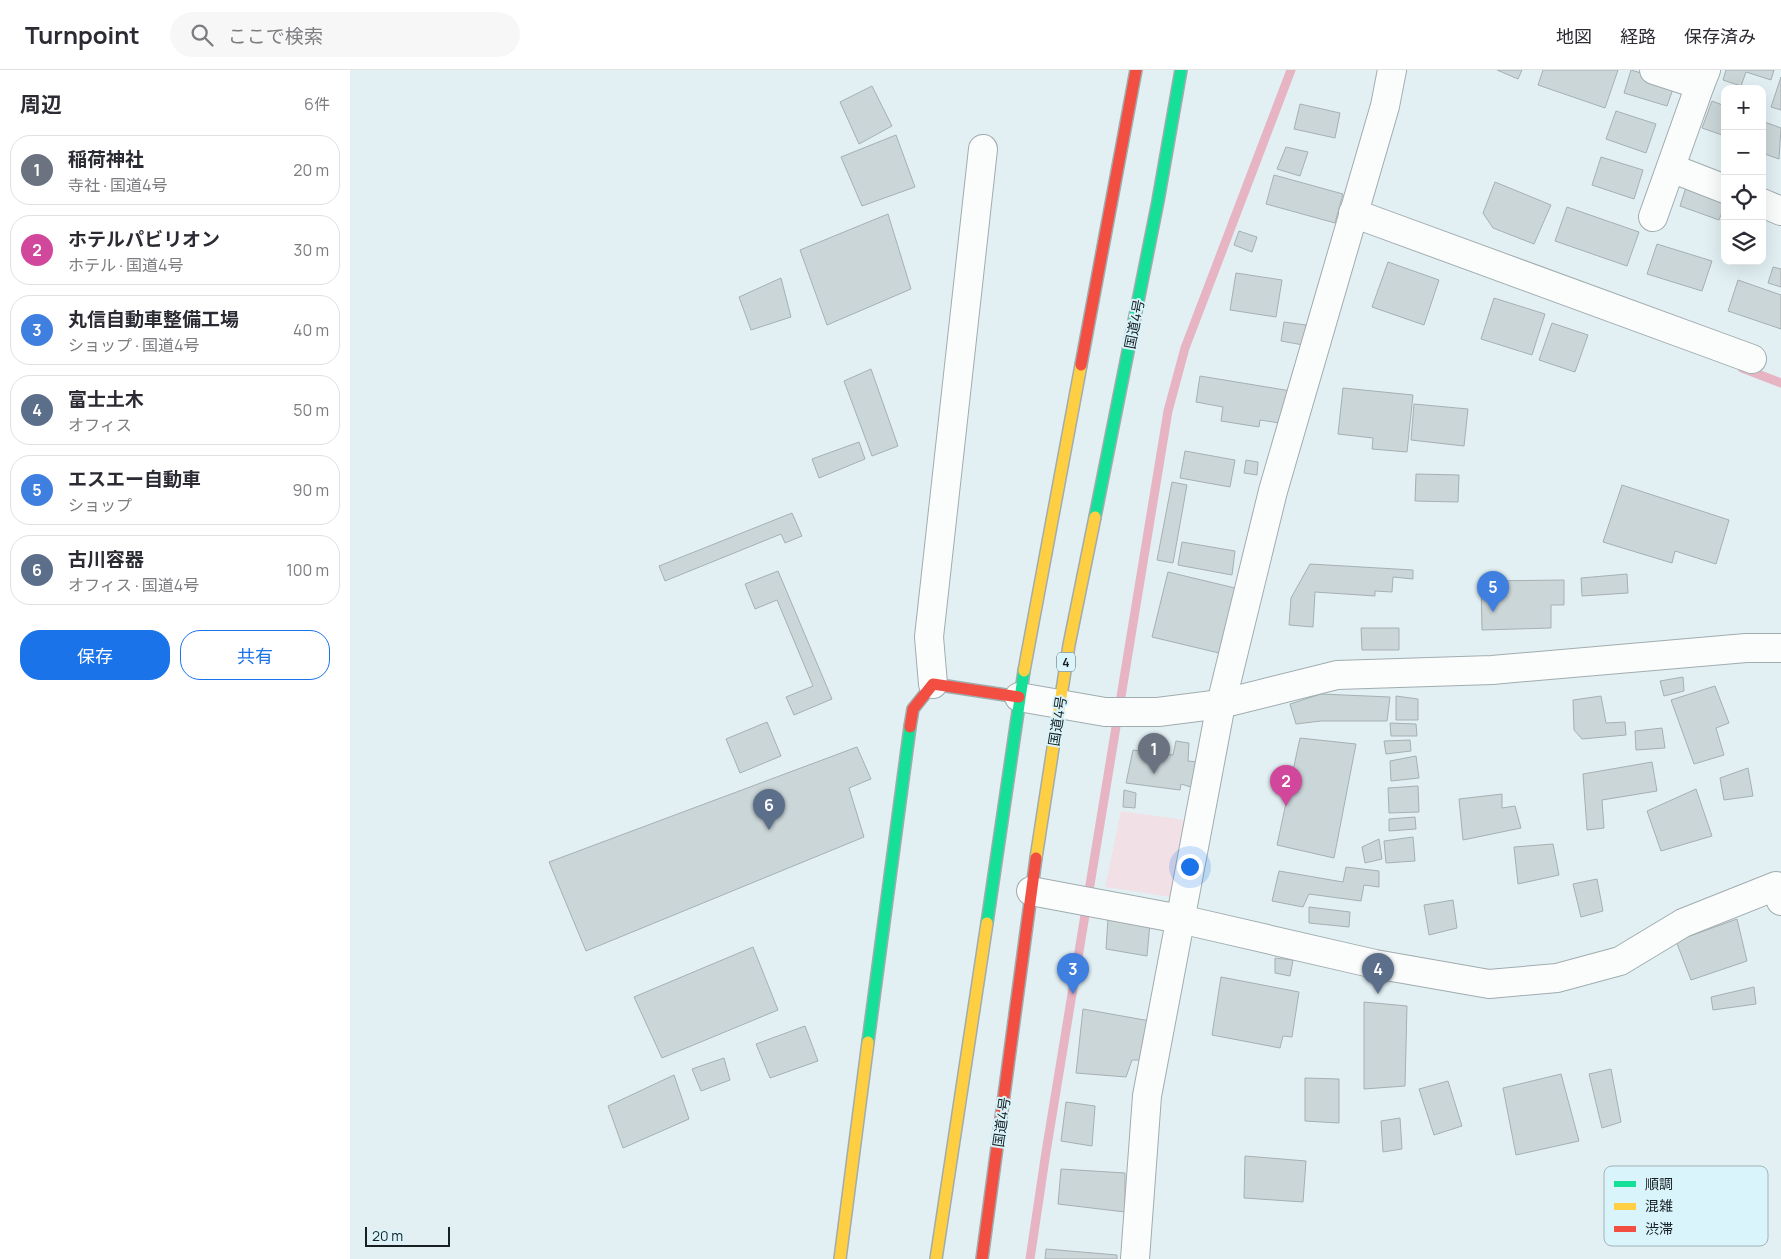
<!DOCTYPE html>
<html lang="ja">
<head>
<meta charset="utf-8">
<style>
  body { margin:0; font-family:Manrope,"Noto Sans JP",sans-serif; background:#f7f7f7; color:#2b2b33 }
  .controls { position:absolute; right:15px; top:15px; display:grid; overflow:hidden; border-radius:10px; box-shadow:0 5px 20px #0002 }
  .controls button { width:45px; height:45px; display:grid; place-items:center; padding:0; border:0; border-bottom:1px solid #e1e1e2; background:#fff; color:#2b2b33; font:25px sans-serif }
  .scale { position:absolute; left:15px; bottom:12px; width:85px; box-sizing:border-box; padding-left:5px; border:2px solid #172023; border-top:0; font-size:14px; line-height:18px; white-space:nowrap; color:#172023; -webkit-text-stroke:4px #daf4fb; paint-order:stroke }
  .you { position:absolute; left:839px; top:796px; width:18px; height:18px; margin:-12px; border:4px solid #fff; border-radius:50%; background:#1a73e8; box-shadow:0 0 0 8px #1a73e833 }
  .badge { display:grid; place-items:center; width:32px; height:32px; border-radius:50%; background:#1a73e8; color:#fff; font-size:16px; font-weight:700 }
  .pin { position:absolute; translate:-50% -41px; filter:drop-shadow(0 1px 2px #0008) }
  .pin::after { content:''; position:absolute; top:26px; width:18px; height:15px; background:inherit; clip-path:polygon(0 0,100% 0,50% 100%) }
  .list { margin:0; padding:0; list-style:none }
  h2 { display:flex; justify-content:space-between; align-items:center; height:65px; margin:0; padding:0 20px; font-size:21px }
  h2 small { font-size:16px; font-weight:400; color:#7c7c81 }
  .list li { display:grid; grid-template-columns:32px 1fr auto; gap:15px; align-items:center; box-sizing:border-box; height:70px; margin:0 10px 10px; padding:0 10px; border:1px solid #e1e1e2; border-radius:20px }
  .list b { display:block; font-size:19px; white-space:nowrap }
  .list p { margin:0; font-size:16px; white-space:nowrap; color:#7c7c81 }
  .list em { font-size:16px; font-style:normal; color:#7c7c81 }
  .actions { display:flex; gap:10px; padding:15px 20px }
  .actions a { flex:1; padding:11px 0; border:1px solid #1a73e8; border-radius:20px; text-align:center; font-size:18px; color:#1a73e8 }
  .actions .main { background:#1a73e8; color:#fff }
  .icon { flex:none; width:28px; height:28px; fill:none; stroke:currentColor; stroke-width:2; stroke-linecap:round; stroke-linejoin:round }
  .map { position:relative; flex:none; width:1431px; height:1189px; overflow:hidden }
  header { display:flex; align-items:center; gap:30px; box-sizing:border-box; height:70px; padding:0 25px; background:#fff; border-bottom:1px solid #e1e1e2 }
  header strong { font-size:24px }
  nav { display:flex; gap:28px; margin-inline-start:auto; font-size:18px }
  .search { width:350px; height:45px; background:#f7f7f7; display:flex; align-items:center; gap:12px; box-sizing:border-box; padding:0 18px; border-radius:28px; color:#7c7c81; font-size:19px }
  main { display:flex }
  aside { flex:1; background:#fff }
  .map>svg:first-child { display:block }
</style>
</head>
<body>
<header>
<strong>Turnpoint</strong>
<div class="search"><svg class="icon" aria-label="search" viewBox="0 0 24 24"><circle cx="10" cy="10" r="6"/><path d="M15 15l6 6"/></svg>ここで検索</div>
<nav><a>地図</a><a>経路</a><a>保存済み</a></nav>
</header>
<main>
<aside>
<h2>周辺<small>6件</small></h2>
<ul class="list">
<li><span class="badge" style="background:#6b7280">1</span><div><b>稲荷神社</b><p>寺社 · 国道4号</p></div><em>20 m</em></li>
<li><span class="badge" style="background:#d1479c">2</span><div><b>ホテルパビリオン</b><p>ホテル · 国道4号</p></div><em>30 m</em></li>
<li><span class="badge" style="background:#3f7fe0">3</span><div><b>丸信自動車整備工場</b><p>ショップ · 国道4号</p></div><em>40 m</em></li>
<li><span class="badge" style="background:#5c6f8a">4</span><div><b>富士土木</b><p>オフィス</p></div><em>50 m</em></li>
<li><span class="badge" style="background:#3f7fe0">5</span><div><b>エスエー自動車</b><p>ショップ</p></div><em>90 m</em></li>
<li><span class="badge" style="background:#5c6f8a">6</span><div><b>古川容器</b><p>オフィス · 国道4号</p></div><em>100 m</em></li>
</ul>
<div class="actions"><a class="main">保存</a><a>共有</a></div>
</aside>
<div class="map">
<svg width="1431" height="1189" viewBox="0 0 1431 1189">
  <rect width="100%" height="100%" fill="#e2f0f3"/>
  <path fill="#f1e1e7" d="M771 741 835 750 821 827 755 817Z"/>
  <g fill="none" stroke-linecap="round" stroke-linejoin="round">
    <g stroke="#e6b4c3" stroke-width="9">
      <path d="M1392 298 1431 313"/>
      <path d="M680 1189 696 1082 818 341 835 278 941 0"/>
    </g>
  </g>
  <g fill="#cbd6d9" stroke="#a6b0b3">
    <path d="M1147 0H1172L1168 9Z"/>
    <path d="M1193 0H1268L1255 38 1188 15Z"/>
    <path d="M1281 0 1325 13 1317 36 1274 23Z"/>
    <path d="M1376 0H1424L1421 10 1396 2 1391 16 1373 10Z"/>
    <path d="M1431 7V40L1421 37Z"/>
    <path d="M522 16 542 56 509 74 490 32Z"/>
    <path d="M1362 31 1375 36V66L1352 58Z"/>
    <path d="M950 34 990 43 985 68 944 59Z"/>
    <path d="M1266 41 1306 54 1296 83 1256 69Z"/>
    <path d="M1412 51 1431 58 1429 89 1412 83Z"/>
    <path d="M546 65 565 117 512 136 491 87Z"/>
    <path d="M936 77 958 82 950 106 927 99Z"/>
    <path d="M1251 87 1293 100 1284 129 1242 115Z"/>
    <path d="M924 105 993 124 985 153 916 134Z"/>
    <path d="M1145 112 1201 135 1184 174 1143 158 1133 143Z"/>
    <path d="M1337 114 1375 126V134L1369 150 1330 136Z"/>
    <path d="M1217 137 1289 162 1277 196 1205 171Z"/>
    <path d="M538 144 561 219 477 255 450 180Z"/>
    <path d="M889 161 907 167 902 182 884 175Z"/>
    <path d="M1307 174 1362 191 1352 221 1297 204Z"/>
    <path d="M1038 192 1089 210 1074 255 1022 237Z"/>
    <path d="M1423 197 1431 199V217L1418 213Z"/>
    <path d="M886 203 932 210 926 247 880 240Z"/>
    <path d="M431 208 441 247 401 260 389 227Z"/>
    <path d="M1388 210 1431 225V259L1378 241Z"/>
    <path d="M1144 228 1195 244 1182 285 1131 269Z"/>
    <path d="M934 252 956 255 953 275 931 271Z"/>
    <path d="M1202 253 1238 265 1225 302 1189 290Z"/>
    <path d="M521 299 548 376 522 386 494 311Z"/>
    <path d="M850 306 941 321 936 354 910 350 909 357 871 351 873 337 846 332Z"/>
    <path d="M993 318 1063 325 1057 382 1022 379 1023 368 988 364Z"/>
    <path d="M1064 334 1118 339 1114 376 1061 370Z"/>
    <path d="M509 372 515 389 469 408 462 389Z"/>
    <path d="M835 381 885 390 880 417 830 408Z"/>
    <path d="M896 390 908 392 907 405 894 403Z"/>
    <path d="M1066 404 1109 405 1108 432 1065 431Z"/>
    <path d="M822 412 837 415 823 493 807 490Z"/>
    <path d="M1272 415 1379 450 1366 494 1325 481 1322 493 1253 472Z"/>
    <path d="M442 443 452 466 435 473 431 464 315 511 309 496Z"/>
    <path d="M832 472 885 481 882 505 828 495Z"/>
    <path d="M960 494 1063 500V509L1043 507 1042 522 1025 521V526L965 522 963 557 939 555 941 528Z"/>
    <path d="M428 501 482 629 444 645 436 627 463 616 427 530 405 539 395 514Z"/>
    <path d="M818 502 885 518 869 583 802 567Z"/>
    <path d="M1277 504 1278 523 1232 526 1231 508Z"/>
    <path d="M1214 510V535H1201V558L1132 560 1131 511Z"/>
    <path d="M1011 558H1049V580H1012Z"/>
    <path d="M1333 607 1334 621 1314 626 1310 611Z"/>
    <path d="M1365 616 1379 653 1366 658 1374 685 1344 694 1321 630Z"/>
    <path d="M971 624 1040 627 1037 651H971L946 654 940 634Z"/>
    <path d="M1046 626 1068 629V650H1046Z"/>
    <path d="M1251 626 1256 653 1275 652 1276 665 1232 669 1224 660 1223 630Z"/>
    <path d="M417 652 431 686 390 703 376 669Z"/>
    <path d="M1040 653 1066 654 1067 666H1041Z"/>
    <path d="M1312 658 1315 678 1286 680 1285 661Z"/>
    <path d="M950 668 1006 674 984 788 927 775Z"/>
    <path d="M1060 670 1061 681 1036 684 1034 671Z"/>
    <path d="M826 671 839 673 838 691 848 692 844 718 831 714 830 720 776 713 783 680 823 685Z"/>
    <path d="M507 677 521 709 499 718 514 767 236 881 199 792Z"/>
    <path d="M1066 686 1069 708 1041 711 1040 691Z"/>
    <path d="M1302 692 1307 721 1252 730 1254 758 1237 760 1233 704Z"/>
    <path d="M1398 698 1403 726 1374 730 1370 708Z"/>
    <path d="M1068 716 1069 742 1039 743 1038 718Z"/>
    <path d="M1346 719 1362 766 1311 781 1297 741Z"/>
    <path d="M774 720 786 723 785 738 773 737Z"/>
    <path d="M1152 724V738L1165 736 1171 758 1113 770 1109 729Z"/>
    <path d="M1065 747 1066 759 1039 761V749Z"/>
    <path d="M1063 767 1065 791 1036 793 1034 771Z"/>
    <path d="M1029 769 1032 789 1015 793 1012 777Z"/>
    <path d="M1203 774 1209 805 1168 814 1164 777Z"/>
    <path d="M996 797 1029 801V817L1014 815 1011 831 959 824 953 837 922 831 929 801 993 812Z"/>
    <path d="M1247 809 1253 841 1231 847 1223 814Z"/>
    <path d="M1103 830 1107 858 1079 865 1074 835Z"/>
    <path d="M959 837 1000 842 999 857 959 853Z"/>
    <path d="M758 848 800 853 797 886 756 879Z"/>
    <path d="M1387 849 1397 891 1341 910 1326 871Z"/>
    <path d="M403 877 428 940 312 988 284 927Z"/>
    <path d="M925 888 943 890 940 906 925 903Z"/>
    <path d="M871 907 949 922 942 967 933 966 930 978 862 965Z"/>
    <path d="M1404 917 1406 934 1363 940 1361 927Z"/>
    <path d="M1014 932 1057 936 1055 1016 1014 1019Z"/>
    <path d="M733 939 800 951 796 990H782L776 1007 726 1003Z"/>
    <path d="M455 956 468 991 420 1008 406 974Z"/>
    <path d="M374 988 380 1010 351 1021 342 999Z"/>
    <path d="M1261 999 1271 1052 1252 1058 1239 1004Z"/>
    <path d="M1211 1004 1229 1071 1166 1085 1153 1018Z"/>
    <path d="M324 1005 339 1049 273 1078 258 1036Z"/>
    <path d="M955 1008 989 1009V1053L955 1051Z"/>
    <path d="M1098 1011 1112 1056 1084 1065 1069 1019Z"/>
    <path d="M716 1032 745 1036 742 1076 711 1071Z"/>
    <path d="M1050 1048 1052 1079 1033 1082 1031 1051Z"/>
    <path d="M895 1086 956 1091 953 1132 894 1128Z"/>
    <path d="M711 1099 775 1103V1142L708 1134Z"/>
    <path d="M696 1179 767 1185V1189H695Z"/>
  </g>
  <g fill="none" stroke-linecap="round" stroke-linejoin="round">
    <defs>
      <g id="street">
        <path d="M1304 0 1350 15 1356 0"/>
        <path d="M1321 98 1375 119"/>
        <path d="M1412 133 1431 141"/>
        <path d="M1003 143 1402 289"/>
        <path d="M1303 147 1350 15"/>
        <path d="M583 614 579 567 633 79"/>
        <path d="M669 627 755 642H808L871 634 987 605 1142 600 1396 578H1431"/>
        <path d="M681 821 830 849 1025 894 1139 914 1207 908 1270 891 1333 853 1426 816 1431 831"/>
        <path d="M785 1189 797 1026 871 634 923 421 1035 36 1042 0"/>
      </g>
      <g id="fast">
        <path d="M745 447 808 131 831 0"/>
        <path d="M637 853 674 601"/>
        <path d="M518 972 560 657"/>
      </g>
      <g id="slow">
        <path d="M674 601 731 295"/>
        <path d="M686 788 719 575 745 447"/>
        <path d="M490 1189 518 972"/>
        <path d="M586 1189 637 853"/>
      </g>
      <g id="jam">
        <path d="M731 295 786 0"/>
        <path d="M560 657 563 639 583 614 669 627"/>
        <path d="M632 1189 686 788"/>
      </g>
    </defs>
    <use href="#street" stroke="#a1acae" stroke-width="30"/>
    <use href="#fast" stroke="#a1acae" stroke-width="14"/>
    <use href="#slow" stroke="#a1acae" stroke-width="14"/>
    <use href="#jam" stroke="#a1acae" stroke-width="14"/>
    <use href="#street" stroke="#fbfdfd" stroke-width="28"/>
    <use href="#fast" stroke="#16e098" stroke-width="11"/>
    <use href="#slow" stroke="#ffcf43" stroke-width="11"/>
    <use href="#jam" stroke="#f24e42" stroke-width="11"/>
  </g>
  <g text-anchor="middle" dominant-baseline="central" stroke-width="4" stroke-linejoin="round" paint-order="stroke">
    <rect fill="#daf4fb" stroke="#526064" stroke-width="1" x="707" y="582.5" width="18" height="19" rx="4"/>
    <g font-size="12" font-weight="bold" fill="#172023">
      <text x="716" y="592">4</text>
    </g>
    <g font-size="14" fill="#172023" stroke="#daf4fb">
      <text transform="translate(784 254) rotate(-79)">国道4号</text>
      <text transform="translate(707 651) rotate(-81)">国道4号</text>
      <text transform="translate(651 1052) rotate(-82)">国道4号</text>
    </g>
  </g>
  <rect x="1254" y="1096" width="164" height="80" rx="8" fill="#daf4fb" stroke="#a0b4ba" stroke-width="1"/>
  <rect x="1264" y="1111" width="22" height="6" fill="#16e098"/>
  <rect x="1264" y="1133" width="22" height="7" fill="#ffcf43"/>
  <rect x="1264" y="1156" width="22" height="6" fill="#f24e42"/>
  <g font-size="14" fill="#172023">
    <text x="1295" y="1119">順調</text>
    <text x="1295" y="1141">混雑</text>
    <text x="1295" y="1164">渋滞</text>
  </g>
</svg>
<div class="controls">
<button>+</button>
<button>−</button>
<button><svg class="icon" aria-label="locate" viewBox="0 0 24 24"><circle cx="12" cy="12" r="6"/><path d="M12 2v4M12 18v4M2 12h4M18 12h4"/></svg></button>
<button><svg class="icon" aria-label="layers" viewBox="0 0 24 24"><path d="M12 4l9 5-9 5-9-5zM3 14l9 5 9-5"/></svg></button>
</div>
<div class="scale">20 m</div>
<div class="you"></div>
<div class="pin badge" style="left:804px;top:704px;background:#6b7280">1</div>
<div class="pin badge" style="left:936px;top:736px;background:#d1479c">2</div>
<div class="pin badge" style="left:723px;top:924px;background:#3f7fe0">3</div>
<div class="pin badge" style="left:1028px;top:924px;background:#5c6f8a">4</div>
<div class="pin badge" style="left:1143px;top:542px;background:#3f7fe0">5</div>
<div class="pin badge" style="left:419px;top:760px;background:#5c6f8a">6</div>
</div>
</main>
</body>
</html>
